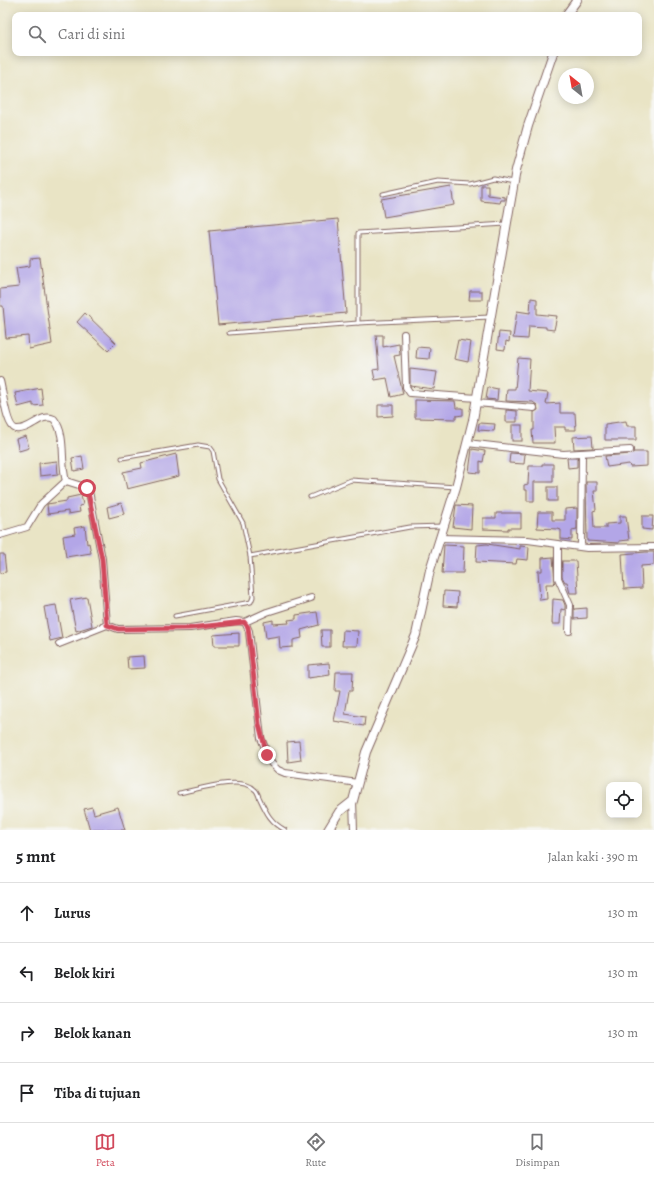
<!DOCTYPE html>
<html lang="id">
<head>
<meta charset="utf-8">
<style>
  body { margin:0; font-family:Alegreya,serif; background:#f6f6f6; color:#202124 }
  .controls { position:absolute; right:12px; bottom:12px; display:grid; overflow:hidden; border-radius:8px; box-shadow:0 2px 10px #0003 }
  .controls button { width:36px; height:36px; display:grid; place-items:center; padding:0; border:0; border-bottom:1px solid #e0e0e0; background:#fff; color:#202124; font:20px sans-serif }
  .compass { position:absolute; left:558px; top:68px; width:36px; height:36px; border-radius:50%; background:#fff; box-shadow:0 2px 10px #0003; rotate:329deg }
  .stop { position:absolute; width:12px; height:12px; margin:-9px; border:3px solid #d1495b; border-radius:50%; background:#fff }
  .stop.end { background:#d1495b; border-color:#fff; box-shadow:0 1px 4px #0008 }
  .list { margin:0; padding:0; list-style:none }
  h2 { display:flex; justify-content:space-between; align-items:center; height:52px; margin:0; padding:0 16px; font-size:17px }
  h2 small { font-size:13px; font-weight:400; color:#757577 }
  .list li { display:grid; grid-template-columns:26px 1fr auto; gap:12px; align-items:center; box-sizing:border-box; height:60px; padding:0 16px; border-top:1px solid #e0e0e0 }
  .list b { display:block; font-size:15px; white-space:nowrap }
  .list em { font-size:13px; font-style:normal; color:#757577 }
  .icon { flex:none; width:22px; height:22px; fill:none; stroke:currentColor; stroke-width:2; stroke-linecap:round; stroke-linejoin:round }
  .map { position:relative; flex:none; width:654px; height:830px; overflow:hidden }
  .search { position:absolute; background:#fff; box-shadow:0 2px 10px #0003; left:12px; right:12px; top:12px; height:44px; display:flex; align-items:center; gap:10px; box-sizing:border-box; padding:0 14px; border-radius:8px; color:#757577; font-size:15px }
  .sheet { height:292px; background:#fff }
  nav { display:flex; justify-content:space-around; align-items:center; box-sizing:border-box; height:56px; border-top:1px solid #e0e0e0; background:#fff; font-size:11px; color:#757577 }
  nav a { display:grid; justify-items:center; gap:2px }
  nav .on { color:#d1495b }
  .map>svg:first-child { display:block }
</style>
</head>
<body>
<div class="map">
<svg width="654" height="830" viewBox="0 0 654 830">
  <rect width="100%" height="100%" fill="#f6f6f2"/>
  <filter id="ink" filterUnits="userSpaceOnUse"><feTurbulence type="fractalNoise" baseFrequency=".025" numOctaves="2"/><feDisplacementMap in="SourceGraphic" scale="8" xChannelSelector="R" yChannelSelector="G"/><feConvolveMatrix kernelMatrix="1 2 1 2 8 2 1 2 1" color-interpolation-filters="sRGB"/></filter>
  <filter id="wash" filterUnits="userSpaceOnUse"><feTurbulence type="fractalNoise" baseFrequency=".012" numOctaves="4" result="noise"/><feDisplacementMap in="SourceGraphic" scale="16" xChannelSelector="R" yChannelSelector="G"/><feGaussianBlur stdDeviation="0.9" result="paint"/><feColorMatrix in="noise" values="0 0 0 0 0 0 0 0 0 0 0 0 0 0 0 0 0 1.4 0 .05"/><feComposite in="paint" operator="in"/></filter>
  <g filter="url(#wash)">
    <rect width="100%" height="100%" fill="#e9e4c5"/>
    <g id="blocks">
      <g fill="#b3a6e7">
        <path d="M481 185H488V195L505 197V200H501L500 203 481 201Z"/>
        <path d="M451 187 454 205 384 217 381 199Z"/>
        <path d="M338 219 346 313 218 325 209 231Z"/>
        <path d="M40 258 52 344 29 349 28 336 6 338 3 306H0V289L19 287 16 268 30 266V259Z"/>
        <path d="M470 291H482V300H469Z"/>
        <path d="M531 298 537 299V314L557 316 554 330 546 329V327L529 326 528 339 513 338 517 311 530 313Z"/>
        <path d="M85 313 116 343 108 351 77 322Z"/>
        <path d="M499 332 510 333 509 342 506 341 505 350 497 349Z"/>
        <path d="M376 335H383V347L399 344 400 355 394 356 403 394 391 397 387 378 375 380 373 370 379 369Z"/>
        <path d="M458 340 471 342 468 362 454 359Z"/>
        <path d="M417 347 430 348 429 359 416 358Z"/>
        <path d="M518 358 530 359 528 391 548 393 546 404 560 403V413H575L576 430H565V427H554L555 443H533L532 430H534V412L538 410 537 405 533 402 506 401 507 389H515Z"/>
        <path d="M410 369 437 372 434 389 410 386Z"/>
        <path d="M488 387 498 389 497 400 486 399Z"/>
        <path d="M41 388 43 405 33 406V403L18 407 15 393Z"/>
        <path d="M415 400 455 401 456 408H463V415L456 416V419L415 418Z"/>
        <path d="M378 405H393V416L378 417Z"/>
        <path d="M506 410 517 411V422H506Z"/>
        <path d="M626 421 627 426H636V440H605V424Z"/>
        <path d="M479 423 495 424 494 431 478 430Z"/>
        <rect x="512" y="425" width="10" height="16"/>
        <path d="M26 436 29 448 19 451 16 439Z"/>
        <path d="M592 436 593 448 574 449 573 437Z"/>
        <path d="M472 449 485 451 483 462 480 461V473L469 472Z"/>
        <path d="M634 452H647V466L630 467 629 464 607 467 605 456 630 454Z"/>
        <path d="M510 453 525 454 524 464 509 463Z"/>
        <path d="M176 454 179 476 127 489 123 472 142 468 141 463Z"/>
        <path d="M82 456 84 469 74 471 72 458Z"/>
        <path d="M567 458H577V467L568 468Z"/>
        <path d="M57 461 58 474 40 476 39 463Z"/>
        <path d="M542 464H553V482H534V501H527V490H524V485L528 484 529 466H542Z"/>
        <path d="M586 482H597V491H594L596 510 593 511 594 528H606V524L620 523V516H626L629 540 619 541V543L587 541Z"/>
        <rect x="548" y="487" width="9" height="14"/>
        <path d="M81 495 83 505 79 506 80 512 68 514V511L48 514 47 504 67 501V498Z"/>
        <path d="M121 503 124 514 109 518 107 507Z"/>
        <path d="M456 505 472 506 471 529 453 527Z"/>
        <path d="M577 508V529L572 530V540L561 539V530L558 529 537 528 538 512H552V520H565V509Z"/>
        <path d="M496 513H521V528H508V530L483 529V518H496Z"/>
        <path d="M642 516H653L652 530 642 529Z"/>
        <path d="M85 526 87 544 89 543 91 553 66 557 63 536 75 534 74 528Z"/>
        <path d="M487 544 520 549V546L529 547 528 560 517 559 516 564 476 562 477 545Z"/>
        <path d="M444 545 464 546 463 573H442Z"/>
        <path d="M646 552H654V565L641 566 642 588 624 589 622 554Z"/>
        <path d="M0 554H4L6 572 0 573Z"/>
        <path d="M553 557 555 582 553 584H546L547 599 540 600 538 571H542V558Z"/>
        <path d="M562 561H576L578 593H570L567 582H565L562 577Z"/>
        <path d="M444 591 458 592 457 607 443 606Z"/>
        <path d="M87 597 92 626 76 631 70 600Z"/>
        <path d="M553 599 563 600 565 605V610L561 609 560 624H552Z"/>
        <path d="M56 605 62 638 50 641 44 607Z"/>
        <path d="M587 608V618L574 619V609Z"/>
        <path d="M317 612 319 625 301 630 302 638 293 640V647L280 648 279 636 266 638 264 622 273 620V624L289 623 288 620 296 619V615Z"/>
        <path d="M321 630H330V647H322Z"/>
        <path d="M343 630 358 631 357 646H342Z"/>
        <path d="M239 633V646H214L213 635Z"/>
        <path d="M144 656 145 668 128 669 127 657Z"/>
        <path d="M329 663 330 675 308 678V665Z"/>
        <path d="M336 672H353L352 691H349L345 714 365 717 364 726 334 721 340 691H335Z"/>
        <path d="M299 741 301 760 288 762 287 742Z"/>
        <path d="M92 807 94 814 118 807 125 830H90L84 809Z"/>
      </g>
    </g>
  </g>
  <g filter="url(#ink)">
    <use href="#blocks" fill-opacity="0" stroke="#826461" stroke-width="1"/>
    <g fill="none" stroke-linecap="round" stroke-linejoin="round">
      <defs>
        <g id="service">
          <path d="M383 194 438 182 470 184 493 178 513 182"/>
          <path d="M358 323V233L506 224"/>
          <path d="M229 333 358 323 490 317"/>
          <path d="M122 458 198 445 210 447 213 451 218 479 243 523 250 556"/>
          <path d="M310 497 351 480 456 487"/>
          <path d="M175 616 251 602 253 597 250 556 410 527 443 526"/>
          <path d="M179 793C196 790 241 775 254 789 256 790 258 794 259 797 266 812 270 822 285 830"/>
        </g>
        <g id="minor">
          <path d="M404 334 406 387 410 393 477 398"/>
          <path d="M0 381C3 391 6 427 16 429 30 431 41 412 54 419 67 435 60 462 66 481L85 487 89 491 102 559 107 625 118 629 190 628 236 621 245 622 249 631 261 738 271 763 278 770 285 773 358 783"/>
          <path d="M476 403 534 408"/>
          <path d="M467 443 563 454 630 450"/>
          <path d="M0 535 27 527 41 504 66 481"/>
          <path d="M440 538 528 540 587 548 654 547"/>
          <path d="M558 544V578L570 605 569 631"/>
          <path d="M581 547 582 454"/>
          <path d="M245 622 267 612 311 598"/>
          <path d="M59 644 107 625"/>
          <path d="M353 801 354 830"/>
        </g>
        <g id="tertiary">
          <path d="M566 15 577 0"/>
          <path d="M328 830 339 812 353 801 366 752 416 635 430 570 456 487 473 420 516 170 528 126 553 53"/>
        </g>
      </defs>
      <use href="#service" stroke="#826461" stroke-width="5"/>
      <use href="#minor" stroke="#826461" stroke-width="8"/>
      <use href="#tertiary" stroke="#826461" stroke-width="10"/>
      <use href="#service" stroke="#fff" stroke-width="3"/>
      <use href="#minor" stroke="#fff" stroke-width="6"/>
      <use href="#tertiary" stroke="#fff" stroke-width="8"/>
    </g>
  </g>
  <g fill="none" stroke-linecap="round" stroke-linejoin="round" filter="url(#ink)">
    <path stroke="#d1495b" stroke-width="5" d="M87 488 102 559 107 625 118 629 190 628 244 622 248 627 259 724 267 755"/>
  </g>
</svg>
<div class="controls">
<button><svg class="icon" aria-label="locate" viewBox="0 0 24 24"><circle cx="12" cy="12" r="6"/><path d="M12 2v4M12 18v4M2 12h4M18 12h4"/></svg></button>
</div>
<svg class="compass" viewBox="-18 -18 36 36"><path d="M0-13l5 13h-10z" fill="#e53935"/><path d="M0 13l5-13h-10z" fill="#757577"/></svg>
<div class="stop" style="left:87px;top:488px"></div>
<div class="stop end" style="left:267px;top:755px"></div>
<div class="search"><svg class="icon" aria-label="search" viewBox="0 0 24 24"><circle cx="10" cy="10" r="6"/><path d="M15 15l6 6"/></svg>Cari di sini</div>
</div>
<section class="sheet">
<h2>5 mnt<small>Jalan kaki · 390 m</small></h2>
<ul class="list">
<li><svg class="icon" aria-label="ahead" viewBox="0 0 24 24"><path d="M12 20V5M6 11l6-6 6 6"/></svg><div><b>Lurus</b></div><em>130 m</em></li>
<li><svg class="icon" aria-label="left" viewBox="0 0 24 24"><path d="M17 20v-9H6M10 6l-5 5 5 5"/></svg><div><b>Belok kiri</b></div><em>130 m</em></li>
<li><svg class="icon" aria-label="right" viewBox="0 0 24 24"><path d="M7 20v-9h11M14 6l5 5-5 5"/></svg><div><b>Belok kanan</b></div><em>130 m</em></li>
<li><svg class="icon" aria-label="arrive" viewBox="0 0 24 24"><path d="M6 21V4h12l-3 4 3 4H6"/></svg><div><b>Tiba di tujuan</b></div></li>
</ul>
</section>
<nav>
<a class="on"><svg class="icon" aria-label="map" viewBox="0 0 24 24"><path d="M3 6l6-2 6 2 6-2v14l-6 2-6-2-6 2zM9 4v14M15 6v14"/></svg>Peta</a>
<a><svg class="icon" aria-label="directions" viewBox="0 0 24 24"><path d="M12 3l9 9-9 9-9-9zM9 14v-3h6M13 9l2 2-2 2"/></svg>Rute</a>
<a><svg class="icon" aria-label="saved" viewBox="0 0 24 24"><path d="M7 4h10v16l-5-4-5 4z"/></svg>Disimpan</a>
</nav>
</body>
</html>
